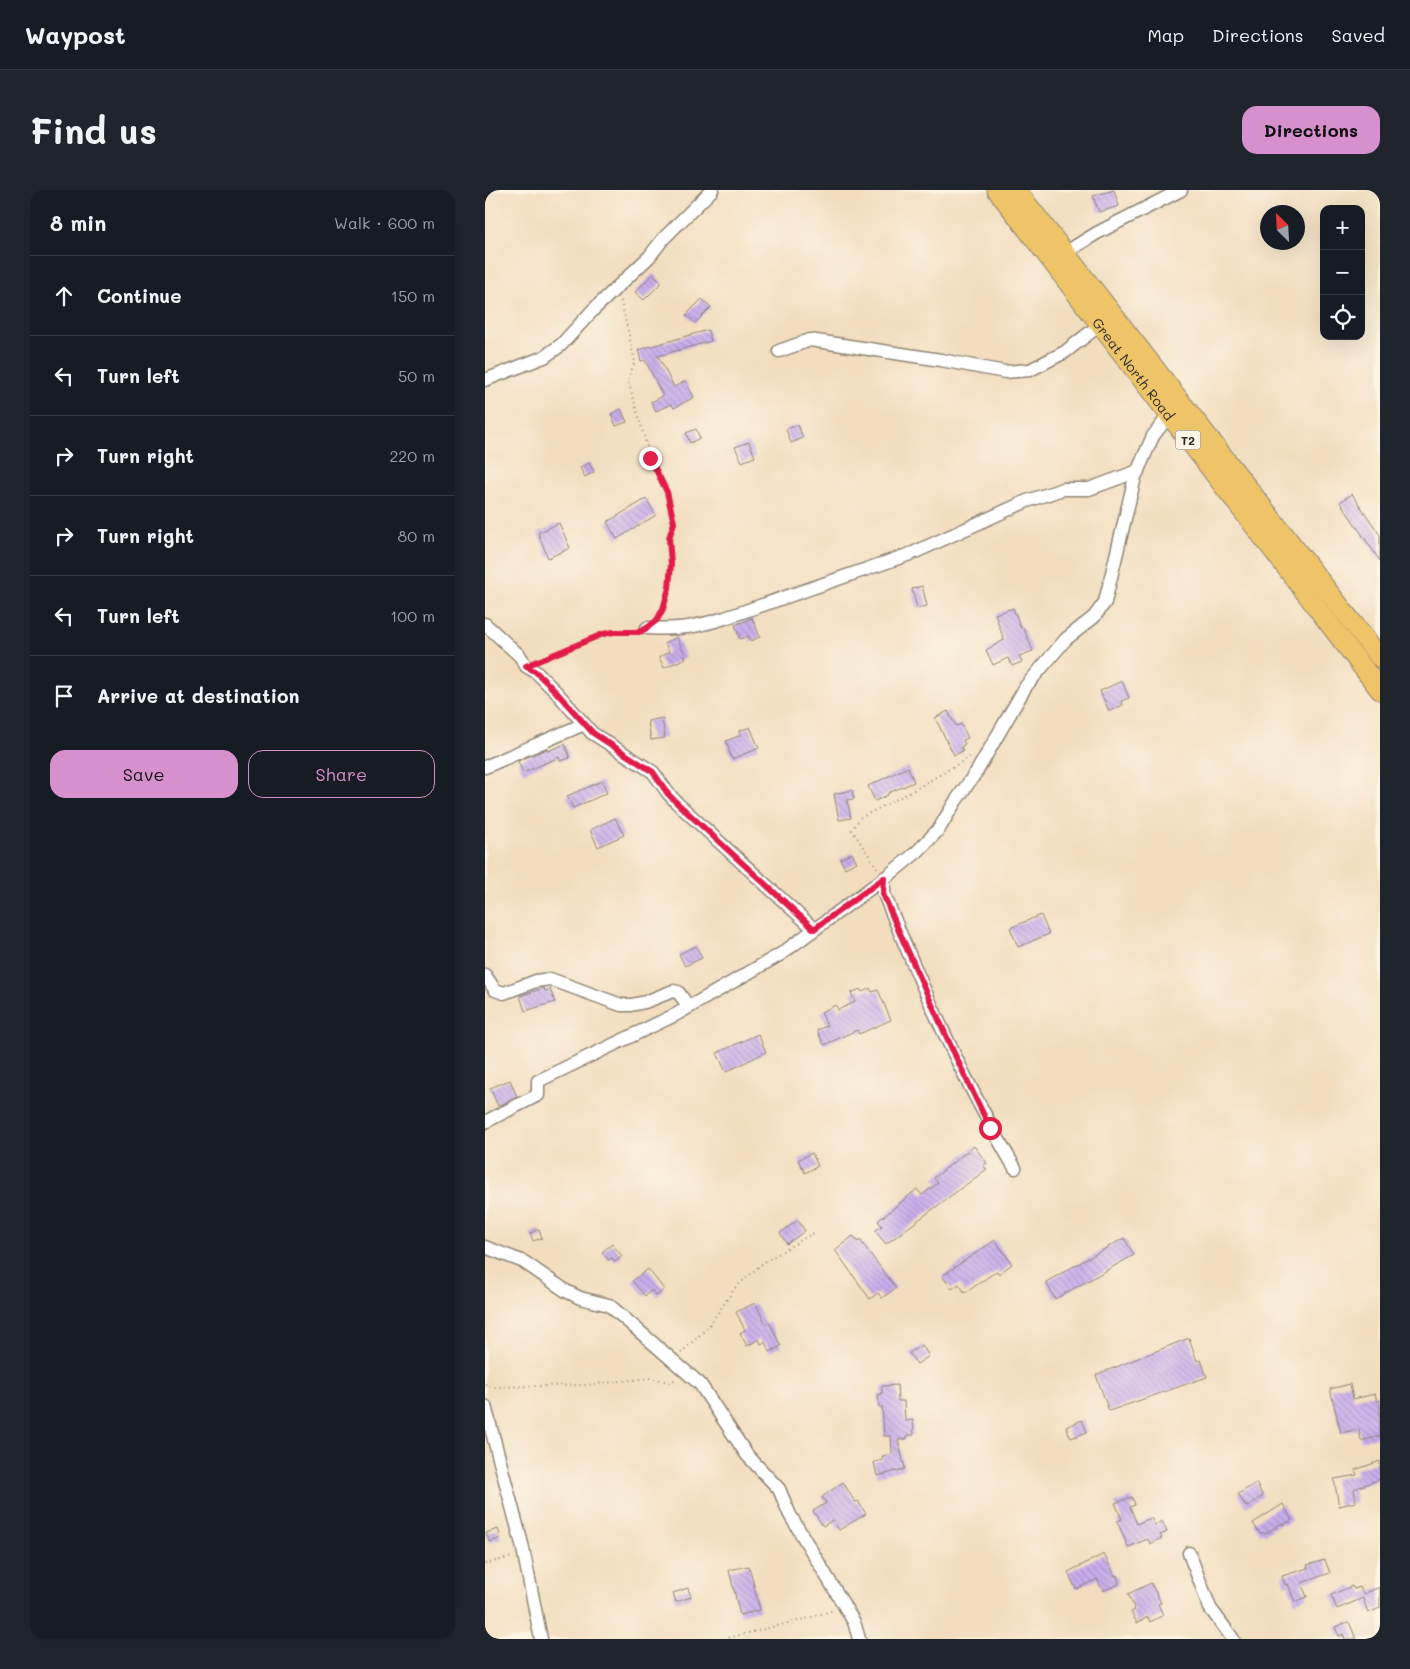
<!DOCTYPE html>
<html lang="en">
<head>
<meta charset="utf-8">
<style>
  body { margin:0; font-family:Mali,sans-serif; background:#20242c; color:#f1f3f6 }
  .controls { position:absolute; right:15px; top:15px; display:grid; overflow:hidden; border-radius:10px; box-shadow:0 5px 20px #0002 }
  .controls button { width:45px; height:45px; display:grid; place-items:center; padding:0; border:0; border-bottom:1px solid #363941; background:#171b24; color:#f1f3f6; font:25px sans-serif }
  .compass { position:absolute; left:775px; top:15px; width:45px; height:45px; border-radius:50%; background:#171b24; box-shadow:0 5px 20px #0002; rotate:336deg }
  .stop { position:absolute; width:15px; height:15px; margin:-11px; border:4px solid #e11d48; border-radius:50%; background:#fff }
  .stop.end { background:#e11d48; border-color:#fff; box-shadow:0 1px 5px #0008 }
  .list { margin:0; padding:0; list-style:none }
  h2 { display:flex; justify-content:space-between; align-items:center; height:65px; margin:0; padding:0 20px; font-size:21px }
  h2 small { font-size:16px; font-weight:400; color:#9ea1a6 }
  .list li { display:grid; grid-template-columns:32px 1fr auto; gap:15px; align-items:center; box-sizing:border-box; height:80px; padding:0 20px; border-top:1px solid #363941 }
  .list b { display:block; font-size:19px; white-space:nowrap }
  .list em { font-size:16px; font-style:normal; color:#9ea1a6 }
  .actions { display:flex; gap:10px; padding:15px 20px }
  .actions a { flex:1; padding:11px 0; border:1px solid #d690ce; border-radius:15px; text-align:center; font-size:18px; color:#d690ce }
  .actions .main { background:#d690ce; color:#111 }
  .icon { flex:none; width:28px; height:28px; fill:none; stroke:currentColor; stroke-width:2; stroke-linecap:round; stroke-linejoin:round }
  .map { position:relative; flex:none; width:895px; height:1449px; overflow:hidden; border-radius:15px }
  header { display:flex; align-items:center; gap:30px; box-sizing:border-box; height:70px; padding:0 25px; background:#171b24; border-bottom:1px solid #363941 }
  header strong { font-size:24px }
  nav { display:flex; gap:28px; margin-inline-start:auto; font-size:18px }
  .intro { display:flex; align-items:center; justify-content:space-between; box-sizing:border-box; height:120px; padding:0 30px }
  h1 { margin:0; font-size:35px }
  .button { padding:12px 22px; border-radius:15px; background:#d690ce; color:#111; font-size:18px; font-weight:700 }
  main { display:flex; gap:30px; padding:0 30px }
  aside { flex:1; background:#171b24; border-radius:15px; box-shadow:0 5px 20px #0002 }
  .map>svg:first-child { display:block }
</style>
</head>
<body>
<header>
<strong>Waypost</strong>
<nav><a>Map</a><a>Directions</a><a>Saved</a></nav>
</header>
<div class="intro"><h1>Find us</h1><a class="button">Directions</a></div>
<main>
<aside>
<h2>8 min<small>Walk · 600 m</small></h2>
<ul class="list">
<li><svg class="icon" aria-label="ahead" viewBox="0 0 24 24"><path d="M12 20V5M6 11l6-6 6 6"/></svg><div><b>Continue</b></div><em>150 m</em></li>
<li><svg class="icon" aria-label="left" viewBox="0 0 24 24"><path d="M17 20v-9H6M10 6l-5 5 5 5"/></svg><div><b>Turn left</b></div><em>50 m</em></li>
<li><svg class="icon" aria-label="right" viewBox="0 0 24 24"><path d="M7 20v-9h11M14 6l5 5-5 5"/></svg><div><b>Turn right</b></div><em>220 m</em></li>
<li><svg class="icon" aria-label="right" viewBox="0 0 24 24"><path d="M7 20v-9h11M14 6l5 5-5 5"/></svg><div><b>Turn right</b></div><em>80 m</em></li>
<li><svg class="icon" aria-label="left" viewBox="0 0 24 24"><path d="M17 20v-9H6M10 6l-5 5 5 5"/></svg><div><b>Turn left</b></div><em>100 m</em></li>
<li><svg class="icon" aria-label="arrive" viewBox="0 0 24 24"><path d="M6 21V4h12l-3 4 3 4H6"/></svg><div><b>Arrive at destination</b></div></li>
</ul>
<div class="actions"><a class="main">Save</a><a>Share</a></div>
</aside>
<div class="map">
<svg width="895" height="1449" viewBox="0 0 895 1449">
  <defs>
    <pattern id="building-back-hatch" width="6" height="6" patternUnits="userSpaceOnUse" patternTransform="scale(1.25)"><rect width="6" height="6" fill="#c9aeed"/><path d="M-1 5l2 2M0 0l6 6M5-1l2 2" fill="none" stroke="#a38ec0"/></pattern>
  </defs>
  <rect width="100%" height="100%" fill="#fcf5e5"/>
  <filter id="ink" filterUnits="userSpaceOnUse"><feTurbulence type="fractalNoise" baseFrequency=".02" numOctaves="2"/><feDisplacementMap in="SourceGraphic" scale="10" xChannelSelector="R" yChannelSelector="G"/><feConvolveMatrix kernelMatrix="1 2 1 2 8 2 1 2 1" color-interpolation-filters="sRGB"/></filter>
  <filter id="wash" filterUnits="userSpaceOnUse"><feTurbulence type="fractalNoise" baseFrequency=".0096" numOctaves="4" result="noise"/><feDisplacementMap in="SourceGraphic" scale="20" xChannelSelector="R" yChannelSelector="G"/><feGaussianBlur stdDeviation="1.12" result="paint"/><feColorMatrix in="noise" values="0 0 0 0 0 0 0 0 0 0 0 0 0 0 0 0 0 1.4 0 .05"/><feComposite in="paint" operator="in"/></filter>
  <g filter="url(#wash)">
    <rect width="100%" height="100%" fill="#f2debf"/>
    <g id="blocks">
      <g fill="url(#building-back-hatch)">
        <path d="M629 0 634 16 614 22 608 6Z"/>
        <path d="M168 84 177 92 159 110 150 102Z"/>
        <path d="M217 109 226 117 210 133 201 125Z"/>
        <path d="M223 140 226 151 173 166 189 197 200 191 209 207 189 218 186 214 171 221 166 212 178 206 160 170 156 171 153 160Z"/>
        <path d="M136 219 142 232 131 236 126 224Z"/>
        <path d="M313 235 318 248 306 253 301 239Z"/>
        <path d="M211 239 215 248 205 253 201 243Z"/>
        <path d="M264 252 270 267 257 272 250 257Z"/>
        <path d="M104 273 109 282 100 287 95 278Z"/>
        <path d="M867 304 895 345V371L855 312Z"/>
        <path d="M161 309 171 325 132 349 122 332Z"/>
        <path d="M74 333 85 358 63 368 53 343Z"/>
        <path d="M437 396 442 416 432 418 427 399Z"/>
        <path d="M528 418 536 438 538 437 548 461 534 466 537 472 527 476 523 468 508 475 501 460 519 450 510 424Z"/>
        <path d="M267 428 275 447 265 451 263 446 255 449 250 435Z"/>
        <path d="M192 447 201 468 179 478 174 467 184 462 180 453Z"/>
        <path d="M637 491 644 508 636 511 638 515 624 521 615 501Z"/>
        <path d="M463 521 471 536 476 534 483 548 478 550 480 554 476 557 478 561 469 565 450 528Z"/>
        <path d="M177 528 180 548 166 550 163 531Z"/>
        <path d="M265 537 274 558 247 569 241 551 256 545 254 541Z"/>
        <path d="M80 554 85 568 75 571 74 567 38 583 33 571 62 559 63 561Z"/>
        <path d="M423 577 429 592 403 603V605L390 611 383 596Z"/>
        <path d="M117 591 122 603 88 618 82 606Z"/>
        <path d="M367 600 369 609 362 610 366 628 354 630 349 604Z"/>
        <path d="M130 628 139 645 113 657 105 640Z"/>
        <path d="M367 663 372 672 360 678 355 669Z"/>
        <path d="M556 725 564 744 533 757 525 738Z"/>
        <path d="M211 756 217 768 200 776 194 764Z"/>
        <path d="M59 798 60 801 65 799 70 812 40 821 35 806Z"/>
        <path d="M385 798 387 802 393 800 406 830 374 844 372 840 339 855 332 840 342 836 336 822 351 815 353 820 370 812 366 803 375 799 377 802Z"/>
        <path d="M273 844 281 862 241 882 232 863Z"/>
        <path d="M25 890 32 907 13 916 5 898Z"/>
        <path d="M489 956 502 973 498 976 502 979 401 1054 390 1041 397 1036 393 1031 432 999 437 1005 453 993 449 988Z"/>
        <path d="M327 963 333 976 320 983 313 970Z"/>
        <path d="M313 1030 320 1041 302 1054 295 1043Z"/>
        <path d="M54 1039 57 1048 48 1051 45 1043Z"/>
        <path d="M368 1046 373 1052 375 1050 411 1098 397 1108 393 1103 385 1109 350 1060Z"/>
        <path d="M639 1048 649 1065 570 1109 561 1092Z"/>
        <path d="M510 1050 527 1074 514 1084 512 1081 480 1103 474 1094 467 1099 457 1086Z"/>
        <path d="M127 1054 137 1066 130 1072 127 1068 124 1070 117 1062Z"/>
        <path d="M163 1079 179 1099 172 1106 167 1100 160 1106 147 1091Z"/>
        <path d="M270 1113 281 1134 284 1132 296 1156 285 1162 280 1152 276 1154 274 1149 262 1156 255 1143 260 1140 251 1122Z"/>
        <path d="M704 1148 712 1171 716 1170 722 1187 624 1221 611 1185Z"/>
        <path d="M437 1155 444 1166 432 1174 424 1163Z"/>
        <path d="M865 1194 868 1209 890 1204 892 1211 895 1210V1246L876 1251 874 1239 856 1243 845 1199Z"/>
        <path d="M412 1195 413 1211H419L420 1231 428 1230 429 1245H422V1249L413 1250 420 1279 392 1286 389 1272 398 1270 397 1266 407 1264 406 1246H399L397 1217H394L393 1205 397 1204V1196Z"/>
        <path d="M597 1230 602 1242 586 1248 581 1237Z"/>
        <path d="M895 1271V1289L869 1299 871 1312 854 1316 849 1289 872 1285 870 1280Z"/>
        <path d="M358 1292 370 1312 373 1311 381 1324 354 1340 348 1330 338 1336 328 1321 341 1313 337 1307Z"/>
        <path d="M771 1293 778 1306 761 1317 753 1304Z"/>
        <path d="M647 1307 650 1315 645 1317 652 1334 666 1328 670 1335 677 1331 682 1342 675 1345 677 1348 665 1354 663 1349 643 1357 632 1331 637 1329 630 1313Z"/>
        <path d="M798 1314 807 1330 798 1335 797 1333 780 1344 778 1342 775 1344 768 1333Z"/>
        <path d="M13 1339 16 1348 5 1352 1 1343Z"/>
        <path d="M619 1364 630 1386 632 1385 634 1394 618 1401 612 1389 591 1399 583 1382Z"/>
        <path d="M840 1370 845 1383 816 1393 822 1407 810 1412 803 1394 800 1395 797 1386 823 1378 822 1375Z"/>
        <path d="M264 1376 275 1420 255 1425 244 1380Z"/>
        <path d="M666 1393 676 1413 673 1414 678 1425 665 1432 663 1427 652 1433 646 1422 650 1420 643 1404Z"/>
        <path d="M867 1396 869 1399 875 1397 878 1404 895 1397V1418L883 1423 878 1408 852 1419 846 1405Z"/>
        <path d="M203 1398 206 1407 191 1412 188 1403Z"/>
        <path d="M863 1432 865 1434 871 1449H860L858 1444 854 1446 850 1437Z"/>
      </g>
    </g>
  </g>
  <g filter="url(#ink)">
    <use href="#blocks" fill-opacity="0" stroke="#8e8475" stroke-width="1"/>
    <g fill="none" stroke-linecap="round" stroke-linejoin="round">
      <defs>
        <g id="minor">
          <path d="M573 67 612 43 696 0"/>
          <path d="M294 161 325 150 456 170 520 182 545 180 580 162 616 134"/>
          <path d="M0 190 59 167 76 155 108 120 164 67 178 49 227 0"/>
          <path d="M0 434 35 466 41 476 51 482 72 503 107 543 168 582 183 603 192 613 329 739"/>
          <path d="M162 438C193 440 211 437 240 428L428 363 542 311 578 299H604L653 281"/>
          <path d="M0 577 99 534"/>
          <path d="M399 688V704C437 797 478 891 530 978"/>
          <path d="M0 785 10 800 19 803 51 791 65 789 136 815H146L160 812 188 801 193 802 204 817"/>
          <path d="M0 932 53 905V891L192 824 296 764 405 684 432 662 454 639 470 612 492 581 541 496 581 449 609 427 620 412 650 287 668 246 689 219"/>
          <path d="M0 1057 39 1072 81 1101 95 1108 124 1115 215 1194 262 1265 294 1299 305 1325 369 1432 374 1449"/>
          <path d="M0 1216 37 1354 56 1449"/>
          <path d="M704 1363 725 1418 748 1449"/>
        </g>
        <g id="highway">
          <path id="s1" d="M512 0 895 500"/>
          <path d="M531 0 895 468"/>
        </g>
      </defs>
      <use href="#minor" stroke="#8e8475" stroke-width="15"/>
      <use href="#highway" stroke="#8e8475" stroke-width="21"/>
      <g stroke="#8e8475" stroke-width="2" stroke-dasharray="1 4" stroke-linecap="butt">
        <path d="M136 111 150 171 143 190 165 267 182 302 189 333 184 348 186 375 184 398 174 426"/>
        <path d="M56 470 118 444 129 442H151"/>
        <path d="M392 678 367 640 375 628 427 601 485 567"/>
        <path d="M196 1163 223 1137 250 1098 278 1073 330 1042"/>
        <path d="M0 1194 9 1197 101 1195 164 1188 185 1192 191 1189"/>
        <path d="M0 1374 27 1367"/>
        <path d="M239 1449 324 1428 348 1420"/>
      </g>
      <use href="#minor" stroke="#fff" stroke-width="12"/>
      <use href="#highway" stroke="#efc469" stroke-width="19"/>
    </g>
  </g>
  <g fill="none" stroke-linecap="round" stroke-linejoin="round" filter="url(#ink)">
    <path stroke="#e11d48" stroke-width="6" d="M165 268 182 302 189 333 184 348 186 374 184 398 178 419 172 430 162 438 154 442H129L118 444 41 476 51 482 72 503 108 543 168 582 183 604 192 613 329 739 399 688 398 704 413 739 468 861 505 938"/>
  </g>
  <g text-anchor="middle" dominant-baseline="central" stroke-width="4" stroke-linejoin="round" paint-order="stroke">
    <rect fill="#fcf5e5" stroke="#6a6863" stroke-width="1" x="690.5" y="240.5" width="25" height="19" rx="4"/>
    <g font-size="12" font-weight="bold" fill="#2b2b2b">
      <text x="703" y="250">T2</text>
    </g>
    <g font-size="14" fill="#2b2b2b" stroke="#fcf5e5">
      <text stroke="none"><textPath href="#s1" startOffset="225">Great North Road</textPath></text>
    </g>
  </g>
</svg>
<div class="controls">
<button>+</button>
<button>−</button>
<button><svg class="icon" aria-label="locate" viewBox="0 0 24 24"><circle cx="12" cy="12" r="6"/><path d="M12 2v4M12 18v4M2 12h4M18 12h4"/></svg></button>
</div>
<svg class="compass" viewBox="-18 -18 36 36"><path d="M0-13l5 13h-10z" fill="#e53935"/><path d="M0 13l5-13h-10z" fill="#9ea1a6"/></svg>
<div class="stop" style="left:505px;top:938px"></div>
<div class="stop end" style="left:165px;top:268px"></div>
</div>
</main>
</body>
</html>
